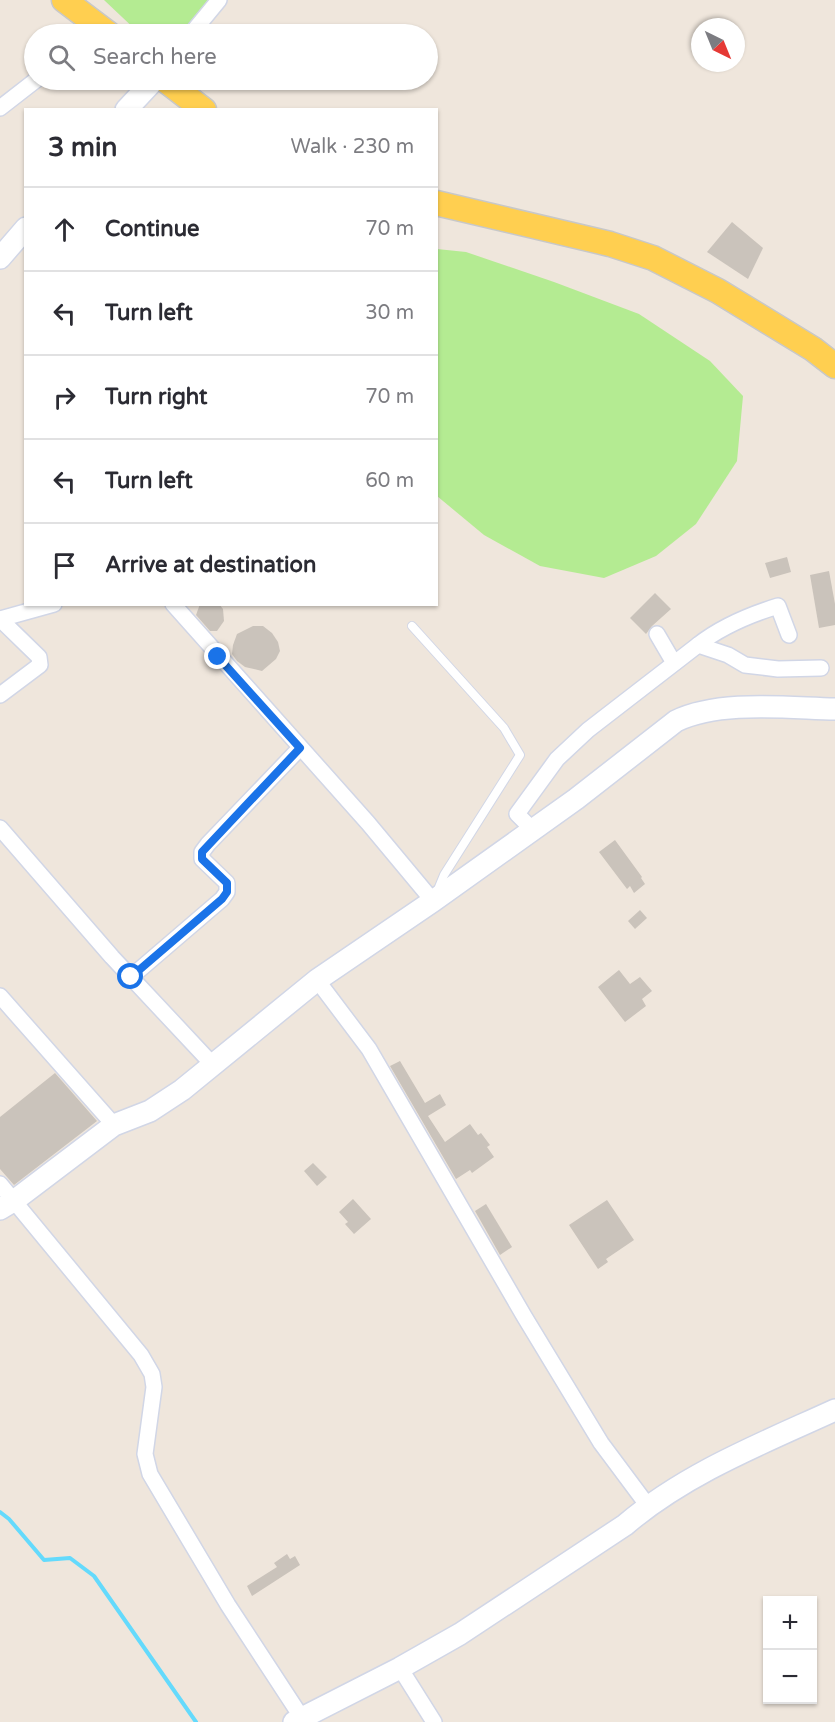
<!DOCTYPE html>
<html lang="en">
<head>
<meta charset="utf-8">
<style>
  body { margin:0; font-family:"Varela Round",sans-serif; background:#f7f7f7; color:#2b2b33 }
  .controls { position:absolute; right:18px; bottom:18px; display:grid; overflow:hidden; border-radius:0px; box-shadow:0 2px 4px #0004 }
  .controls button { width:54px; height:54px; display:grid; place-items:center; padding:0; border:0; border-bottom:2px solid #e1e1e2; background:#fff; color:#2b2b33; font:30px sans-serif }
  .compass { position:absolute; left:691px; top:18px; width:54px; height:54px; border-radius:50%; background:#fff; box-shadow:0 2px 4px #0004; rotate:137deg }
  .stop { position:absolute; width:18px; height:18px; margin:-14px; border:4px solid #1a73e8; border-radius:50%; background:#fff }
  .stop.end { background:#1a73e8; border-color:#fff; box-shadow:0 2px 6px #0008 }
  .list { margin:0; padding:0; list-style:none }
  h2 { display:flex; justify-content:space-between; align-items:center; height:78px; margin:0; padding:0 24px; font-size:26px }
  h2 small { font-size:20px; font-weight:400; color:#7c7c81 }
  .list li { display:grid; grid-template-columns:39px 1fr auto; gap:18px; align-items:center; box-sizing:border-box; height:84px; padding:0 24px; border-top:2px solid #e1e1e2 }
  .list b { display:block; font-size:22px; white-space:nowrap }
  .list em { font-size:20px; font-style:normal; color:#7c7c81 }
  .icon { flex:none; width:33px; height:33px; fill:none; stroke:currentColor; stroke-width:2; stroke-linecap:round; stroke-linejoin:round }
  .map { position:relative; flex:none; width:835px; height:1722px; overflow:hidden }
  .search { position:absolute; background:#fff; box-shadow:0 2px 4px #0004; left:24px; top:24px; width:414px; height:66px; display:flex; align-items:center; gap:15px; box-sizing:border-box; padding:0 21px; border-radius:33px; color:#7c7c81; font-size:22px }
  .panel { position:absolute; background:#fff; box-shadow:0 2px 4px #0004; left:24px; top:108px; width:414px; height:498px; border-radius:0px }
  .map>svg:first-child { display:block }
</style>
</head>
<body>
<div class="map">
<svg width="835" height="1722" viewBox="0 0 835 1722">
  <rect width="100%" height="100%" fill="#efe6dc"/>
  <g fill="#b4eb92">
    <path d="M104 0H212L197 18 177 34H140Z"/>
    <path d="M437 249 466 252 554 282 639 314 710 361 743 396 737 461 696 524 656 556 604 578 540 566 484 535 437 496Z"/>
  </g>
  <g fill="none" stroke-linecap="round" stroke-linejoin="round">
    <path stroke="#64dafc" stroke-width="4" d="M0 1512 9 1519 44 1560 70 1558 94 1576 196 1722"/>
  </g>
  <g fill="#cac3bb">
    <path d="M732 222 763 248 748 279 707 252Z"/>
    <path d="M787 557 791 572 770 578 765 563Z"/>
    <path d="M829 571 835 604V625L819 628 810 575Z"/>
    <path d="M655 593 671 609 652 626 646 634 630 618Z"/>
    <path d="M200 604H219L223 609 224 621 217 631H210L196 615Z"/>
    <path d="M253 626H263L272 633 278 642 280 651 276 659 262 671 245 667 237 661 232 654 233 645 237 634Z"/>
    <path d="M615 840 642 877 641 878 645 884 634 893 630 886 627 889 599 852Z"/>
    <path d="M640 910 647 918 635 929 628 921Z"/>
    <path d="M619 970 630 984 640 977 652 991 642 999 646 1006 625 1022 598 987Z"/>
    <path d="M400 1061 425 1103 440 1094 446 1105 428 1116 445 1142 470 1124 478 1135 481 1133 490 1145 487 1147 494 1157 472 1173 470 1170 456 1179 390 1066Z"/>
    <path d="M55 1073 97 1121 14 1185 0 1169V1117Z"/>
    <path d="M313 1163 327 1177 317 1186 304 1171Z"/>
    <path d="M353 1199 371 1219 354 1234 345 1224 348 1222 339 1212Z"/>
    <path d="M607 1200 634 1240 606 1259 608 1262 598 1269 569 1225Z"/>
    <path d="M486 1204 512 1247 500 1255 475 1211Z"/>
    <path d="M287 1554 290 1559 295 1556 300 1565 252 1596 247 1586 277 1567 274 1563Z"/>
  </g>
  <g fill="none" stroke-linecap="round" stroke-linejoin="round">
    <defs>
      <path id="lane" d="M412 626 504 728 520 755 444 875 437 892"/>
      <g id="street">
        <path d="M191 34 219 0"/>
        <path d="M0 108 36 80"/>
        <path d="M173 604 368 823 433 901"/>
        <path d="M0 619 39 657 40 665 0 695"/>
        <path d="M0 619 54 604"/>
        <path d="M657 634 674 663"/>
        <path d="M698 645C722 626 749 615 778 606L789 635"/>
        <path d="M0 828 112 957 214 1066"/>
        <path d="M532 829 517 814 557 759 588 730 698 645 728 655 745 665 778 669 821 668"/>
        <path d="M131 977 222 899 227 892V883L202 859V852L208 844 300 748"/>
        <path d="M317 980 369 1049 524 1316 601 1443 648 1506"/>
        <path d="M0 996 114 1125"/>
        <path d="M0 1184 141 1355 152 1374 154 1387 145 1454 150 1474 228 1605 302 1718"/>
        <path d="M400 1668 434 1722"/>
      </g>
      <g id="secondary">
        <path d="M126 110 154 80"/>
        <path d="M0 258 26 228"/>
        <path d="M0 1209 15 1200 114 1125 150 1111 182 1090 317 980 433 901 576 799 676 721C720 700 786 708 835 709"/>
        <path d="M294 1722 400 1668 460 1634 625 1525C686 1473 763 1443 835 1410"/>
      </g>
      <g id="primary">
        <path d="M64 0 109 34"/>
        <path d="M165 80 204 110"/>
        <path d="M436 203 610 244 653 258 718 291 813 349 835 366"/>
      </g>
    </defs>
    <use href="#lane" stroke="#d1d6e6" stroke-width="10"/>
    <use href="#street" stroke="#d1d6e6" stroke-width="18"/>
    <use href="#secondary" stroke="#d1d6e6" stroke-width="24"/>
    <use href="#primary" stroke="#c8c8c8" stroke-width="27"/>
    <use href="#lane" stroke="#fff" stroke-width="8"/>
    <use href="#street" stroke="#fff" stroke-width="15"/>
    <use href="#secondary" stroke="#fff" stroke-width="21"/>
    <use href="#primary" stroke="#ffcf50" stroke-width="24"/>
  </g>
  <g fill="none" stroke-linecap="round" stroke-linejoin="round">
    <path stroke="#1a73e8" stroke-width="8" d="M131 977 222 899 227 892V883L202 859V852L300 748 218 657"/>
  </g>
</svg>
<div class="controls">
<button>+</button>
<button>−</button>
</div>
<svg class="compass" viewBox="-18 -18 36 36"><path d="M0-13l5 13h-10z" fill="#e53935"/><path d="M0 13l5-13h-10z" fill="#7c7c81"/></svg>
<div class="stop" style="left:131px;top:977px"></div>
<div class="stop end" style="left:218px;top:657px"></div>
<div class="search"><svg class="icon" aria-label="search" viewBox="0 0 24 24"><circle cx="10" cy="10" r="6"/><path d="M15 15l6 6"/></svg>Search here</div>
<section class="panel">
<h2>3 min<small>Walk · 230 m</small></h2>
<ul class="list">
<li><svg class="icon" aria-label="ahead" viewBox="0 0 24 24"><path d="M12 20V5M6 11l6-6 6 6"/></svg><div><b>Continue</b></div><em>70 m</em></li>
<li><svg class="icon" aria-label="left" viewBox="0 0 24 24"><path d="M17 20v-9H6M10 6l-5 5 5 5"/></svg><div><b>Turn left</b></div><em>30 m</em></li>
<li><svg class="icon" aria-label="right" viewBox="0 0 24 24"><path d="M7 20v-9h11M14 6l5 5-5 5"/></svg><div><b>Turn right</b></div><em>70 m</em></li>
<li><svg class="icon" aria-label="left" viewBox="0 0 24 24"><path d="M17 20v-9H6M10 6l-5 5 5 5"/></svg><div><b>Turn left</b></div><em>60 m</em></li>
<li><svg class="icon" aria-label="arrive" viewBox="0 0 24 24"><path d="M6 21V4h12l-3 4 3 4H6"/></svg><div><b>Arrive at destination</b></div></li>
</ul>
</section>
</div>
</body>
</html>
